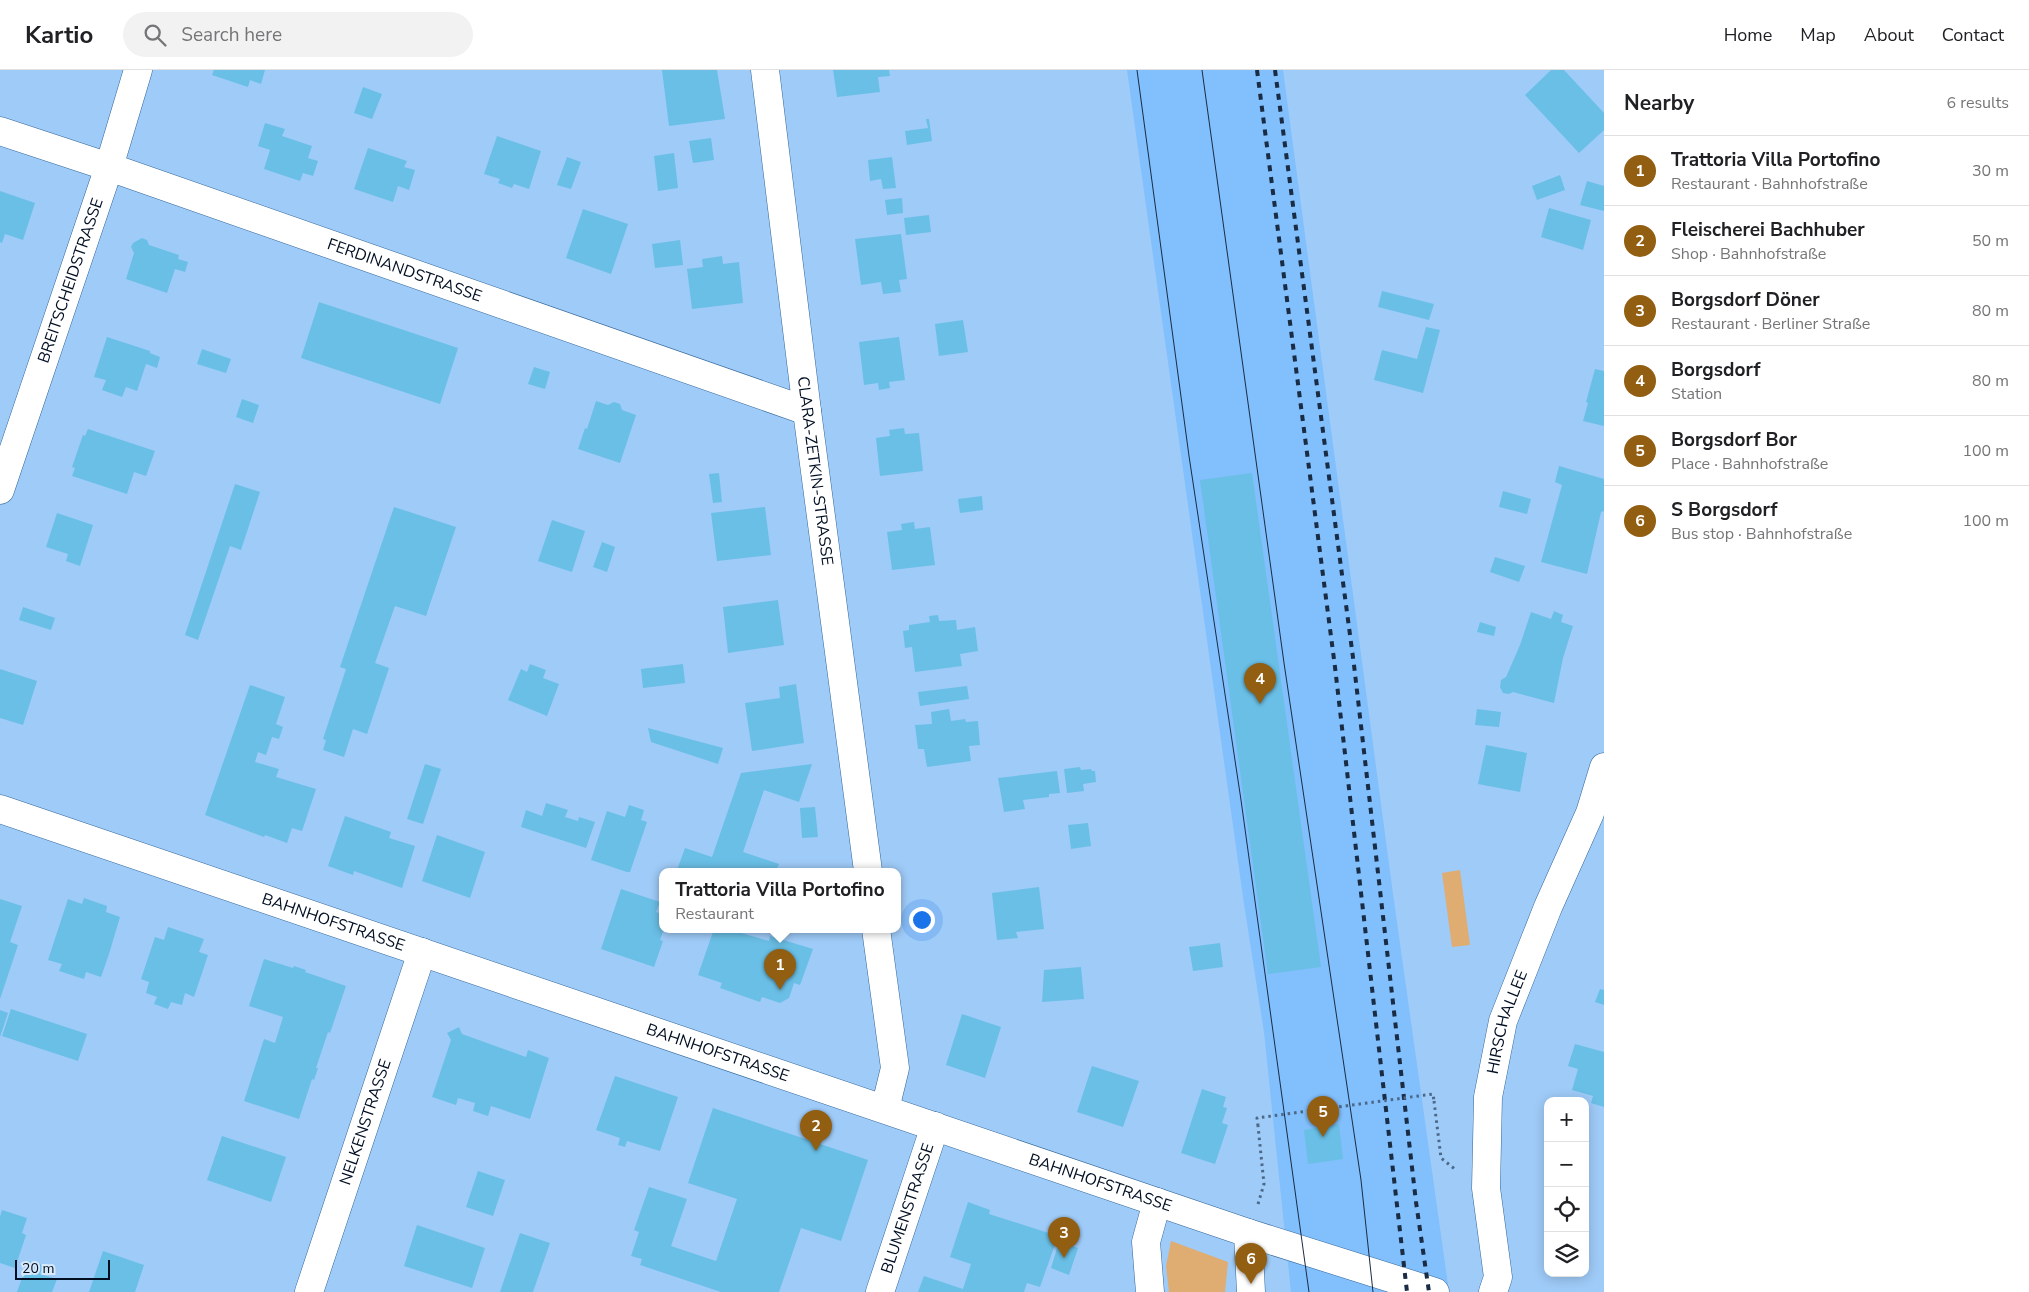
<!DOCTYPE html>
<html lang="en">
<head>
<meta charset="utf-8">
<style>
  body { margin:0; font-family:"Nunito Sans",sans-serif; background:#f2f2f2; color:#202124 }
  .controls { position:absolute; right:15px; bottom:15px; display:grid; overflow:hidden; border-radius:10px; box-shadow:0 2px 12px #0003 }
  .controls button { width:45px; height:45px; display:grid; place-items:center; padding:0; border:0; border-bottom:1px solid #e0e0e0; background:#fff; color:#202124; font:25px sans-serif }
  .scale { position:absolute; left:15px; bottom:12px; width:95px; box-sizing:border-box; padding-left:5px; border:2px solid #000e22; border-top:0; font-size:14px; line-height:18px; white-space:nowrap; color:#000e22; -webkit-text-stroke:4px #d8e9fa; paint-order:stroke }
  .you { position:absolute; left:921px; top:849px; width:18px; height:18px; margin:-12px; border:4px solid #fff; border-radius:50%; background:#1a73e8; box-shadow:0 0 0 8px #1a73e833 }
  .badge { display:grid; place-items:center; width:32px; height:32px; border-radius:50%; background:#925e12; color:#fff; font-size:16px; font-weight:700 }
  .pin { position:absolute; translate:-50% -41px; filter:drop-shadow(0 1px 2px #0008) }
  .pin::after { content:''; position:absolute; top:26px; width:18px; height:15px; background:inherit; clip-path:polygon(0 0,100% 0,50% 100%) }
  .popup { position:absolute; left:659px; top:798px; width:242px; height:65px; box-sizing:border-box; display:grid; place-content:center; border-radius:10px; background:#fff; filter:drop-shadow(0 1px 4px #0005); font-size:16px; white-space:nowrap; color:#757577 }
  .popup b { font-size:19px; color:#202124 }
  .popup::after { content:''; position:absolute; left:50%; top:100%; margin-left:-10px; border:10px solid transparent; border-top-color:#fff }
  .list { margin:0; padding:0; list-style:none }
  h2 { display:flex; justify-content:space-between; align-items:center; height:65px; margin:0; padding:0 20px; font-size:21px }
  h2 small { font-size:16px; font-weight:400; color:#757577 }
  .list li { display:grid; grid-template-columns:32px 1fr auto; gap:15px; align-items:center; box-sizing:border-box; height:70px; padding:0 20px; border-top:1px solid #e0e0e0 }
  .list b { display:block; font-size:19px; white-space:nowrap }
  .list p { margin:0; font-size:16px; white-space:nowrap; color:#757577 }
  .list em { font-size:16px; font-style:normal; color:#757577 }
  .icon { flex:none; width:28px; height:28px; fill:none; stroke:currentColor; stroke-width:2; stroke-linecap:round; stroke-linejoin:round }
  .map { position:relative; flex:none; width:1604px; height:1222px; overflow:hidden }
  header { display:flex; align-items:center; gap:30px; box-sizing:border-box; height:70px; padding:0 25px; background:#fff; border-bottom:1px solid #e0e0e0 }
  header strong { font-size:24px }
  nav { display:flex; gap:28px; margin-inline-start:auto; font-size:18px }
  .search { width:350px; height:45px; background:#f2f2f2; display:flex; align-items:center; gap:12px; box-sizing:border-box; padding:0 18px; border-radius:28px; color:#757577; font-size:19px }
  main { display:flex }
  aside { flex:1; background:#fff }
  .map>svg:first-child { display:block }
</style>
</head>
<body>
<header>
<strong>Kartio</strong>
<div class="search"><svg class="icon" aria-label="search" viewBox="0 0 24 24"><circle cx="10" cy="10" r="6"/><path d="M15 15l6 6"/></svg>Search here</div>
<nav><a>Home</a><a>Map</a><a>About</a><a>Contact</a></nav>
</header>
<main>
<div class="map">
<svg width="1604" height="1222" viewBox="0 0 1604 1222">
  <rect width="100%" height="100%" fill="#9fcbf8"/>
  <path fill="#82bffd" d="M1127 0H1283L1393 824 1449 1222H1291L1264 962 1244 834Z"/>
  <g fill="#dfac71">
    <path d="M1460 800 1470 875 1452 877 1442 803Z"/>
    <path d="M1171 1171 1228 1192 1225 1222H1169L1166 1196Z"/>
  </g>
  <g fill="#6abfe6">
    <path d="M214 0H265L261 14 250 10 248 17 212 5Z"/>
    <path d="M662 0H717L725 49 669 56Z"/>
    <path d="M833 0H889L890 6 878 7 880 22 837 27Z"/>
    <path d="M1551 0H1564L1604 43V60L1579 83 1525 25Z"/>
    <path d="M363 17 382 24 372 49 354 43Z"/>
    <path d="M926 49H929L932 71 907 75 905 61 928 58Z"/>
    <path d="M265 53 285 59 282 66 312 76 308 88 318 91 313 106 303 103 300 111 264 99 270 80 258 76Z"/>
    <path d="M497 66 541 81 529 119 514 114 512 118 498 113 500 109 484 104Z"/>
    <path d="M711 68 714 90 693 93 689 71Z"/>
    <path d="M368 78 407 91 404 97 415 100 409 120 398 116 393 132 354 119Z"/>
    <path d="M674 83 678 118 658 121 654 86Z"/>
    <path d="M567 87 581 92 571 119 557 115Z"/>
    <path d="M892 87 896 118 883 119 881 109 870 111 868 90Z"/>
    <path d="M1560 105 1565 120 1537 130 1532 116Z"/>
    <path d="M1587 111 1604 116V141L1580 135Z"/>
    <path d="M0 121 35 133 23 170 5 164 2 173 0 172Z"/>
    <path d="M902 128 903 143 887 145 885 130Z"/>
    <path d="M1549 138 1591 150 1583 180 1541 167Z"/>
    <path d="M583 139 628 154 611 204 566 188Z"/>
    <path d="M929 145 931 162 906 165 904 148Z"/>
    <path d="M901 164 907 209 899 210 901 222 883 224 881 212 861 215 855 169Z"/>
    <path d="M142 168 147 170 149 175 179 185 178 189 188 192 185 202 175 199 167 223 126 209 134 183 131 177 133 173Z"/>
    <path d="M680 170 683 195 655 198 652 174Z"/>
    <path d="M722 186 723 194 739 192 743 233 692 239 687 199 703 197 702 189Z"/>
    <path d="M1382 221 1434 234 1429 250 1378 237Z"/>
    <path d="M319 232 458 278 440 334 301 288Z"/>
    <path d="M963 250 968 282 939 286 935 254Z"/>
    <path d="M1426 257 1440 260 1423 323 1374 310 1382 280 1417 289Z"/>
    <path d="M107 267 150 281V283L160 287 157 298 146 294 137 321 126 317 122 327 102 320 106 310 94 307Z"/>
    <path d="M899 267 905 310 889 312 890 318 879 320 878 313 864 315 859 272Z"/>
    <path d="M202 279 231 289 226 303 197 294Z"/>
    <path d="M534 297 550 302 545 319 528 314Z"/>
    <path d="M1595 299 1604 301V356L1583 351 1588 333 1586 332Z"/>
    <path d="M242 329 259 335 253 353 236 347Z"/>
    <path d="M596 331 608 335 614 332 620 334 622 340 636 345 620 393 578 379 585 358 587 359Z"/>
    <path d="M904 358 905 364 919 363 923 401 880 406 876 368 890 366 889 360Z"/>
    <path d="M88 359 155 381 146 406 134 402 127 424 72 406 75 398 72 397 83 365 85 366Z"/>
    <path d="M1559 396 1604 409V441L1601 442 1587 504 1541 492 1562 415 1555 412Z"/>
    <path d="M719 403 722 432 713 433 709 404Z"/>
    <path d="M1252 403 1321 897 1268 904 1200 410Z"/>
    <path d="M235 414 260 422 241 480 230 476 198 570 185 565Z"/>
    <path d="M1503 421 1531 429 1527 444 1499 437Z"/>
    <path d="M982 426 983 440 960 443 958 429Z"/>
    <path d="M394 437 456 457 426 546 395 536 375 593 389 598 367 664 353 659 344 687 323 680 326 670 323 669 346 599 340 597Z"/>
    <path d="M765 437 771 485 717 491 711 443Z"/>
    <path d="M57 443 93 455 80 496 66 491 68 484 46 477Z"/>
    <path d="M552 450 585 461 572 502 538 491Z"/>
    <path d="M914 452 915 459 930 457 935 495 892 500 887 462 902 460 901 454Z"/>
    <path d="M602 472 615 477 607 502 593 497Z"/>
    <path d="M1495 487 1525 496 1519 512 1490 502Z"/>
    <path d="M778 530 784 575 728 583 723 537Z"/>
    <path d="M23 537 55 548 51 560 19 550Z"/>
    <path d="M1554 541 1563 545 1561 552 1573 556 1563 588 1554 633 1513 622 1509 624 1503 623 1500 617 1501 610 1506 607 1520 575 1531 542 1551 549Z"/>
    <path d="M938 545 939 551 956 550 957 560 975 557 978 581 960 584 962 596 915 602 912 577 905 578 903 561 909 560V555L930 552 929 546Z"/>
    <path d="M1480 552 1496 557 1494 566 1477 562Z"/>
    <path d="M530 594 546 600 543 608 559 614 547 646 508 630 521 599 527 602Z"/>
    <path d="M683 594 685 613 643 618 641 599Z"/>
    <path d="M0 599 37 611 23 655 0 648Z"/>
    <path d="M796 614 804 673 752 681 745 633 780 628 779 617Z"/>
    <path d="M250 615 285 627 276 654 283 657 279 669 272 667 266 685 258 682 255 692 279 699 276 707 316 719 302 761 292 758 287 773 265 765 264 767 205 745Z"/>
    <path d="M967 616 969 629 920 636 918 622Z"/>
    <path d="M949 639 951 651 965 649 966 652 978 651 980 675 969 676 971 691 927 697 924 679H918L915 655 932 654 931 642Z"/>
    <path d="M1477 639 1501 642 1499 657 1475 655Z"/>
    <path d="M648 658 723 678 718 694 651 672Z"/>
    <path d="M1486 675 1527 683 1520 722 1478 714Z"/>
    <path d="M425 694 441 699 423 754 407 749Z"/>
    <path d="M812 694 799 732 764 720 743 782 779 794 776 801H682L677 800 685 778 712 787 741 703Z"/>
    <path d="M1080 697 1081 700 1091 699 1092 701H1095L1096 712 1083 714 1084 721 1067 723 1064 699Z"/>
    <path d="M1057 701 1060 723 1049 724V727L1023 730 1025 739 1004 742 998 708Z"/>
    <path d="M546 733 568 740 565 747 578 751 579 747 595 752 586 778 521 757 526 740 542 746Z"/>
    <path d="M629 735 644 740 641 750 647 752 630 802H627L591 790 607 741 625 747Z"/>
    <path d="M815 737 818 767 802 768 800 738Z"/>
    <path d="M345 746 391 762 389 768 415 776 402 818 354 801 353 805 328 796Z"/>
    <path d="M1088 753 1091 776 1071 779 1068 755Z"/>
    <path d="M437 765 485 782 470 828 422 811Z"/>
    <path d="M1039 817 1044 859 1016 862 1018 868 997 870 992 823Z"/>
    <path d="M621 819 660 832 656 842 662 844V859H664L660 870 663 871 654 897 601 879Z"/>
    <path d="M84 828 107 836 106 842 120 847 109 884 101 907 86 902 84 909 59 901 62 894 48 890 68 829 82 834Z"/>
    <path d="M0 829 22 836 10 872 18 875 0 929Z"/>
    <path d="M168 857 204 869 199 882 208 885 194 927 185 923 182 935 171 932 168 939 154 934 157 927 146 923 149 912 141 909 155 867 164 870Z"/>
    <path d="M714 859H727L769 871 770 866 813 879 800 915 794 913 789 928 780 933 762 927 760 932 720 918 722 913 698 905Z"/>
    <path d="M1220 873 1223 897 1193 901 1189 877Z"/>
    <path d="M264 889 293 898 294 896 306 900 305 902 346 916 330 963 328 962 316 998H318L314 1010 312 1009 299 1049 244 1031 264 969 275 973 283 947 249 936Z"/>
    <path d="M1081 897 1084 929 1042 932 1044 900Z"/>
    <path d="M1600 919 1604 920V935L1595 932Z"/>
    <path d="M11 939 87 964 78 991 2 966Z"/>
    <path d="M0 940 8 943 0 967Z"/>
    <path d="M962 944 1001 957 985 1008 946 995Z"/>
    <path d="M459 957 462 964 526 987 528 980 549 988 530 1049 491 1036 488 1046 473 1041 475 1033 458 1028 456 1035 432 1027 451 970 447 963Z"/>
    <path d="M1575 974 1604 982V1037L1591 1033 1593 1026 1572 1020 1578 999 1568 996Z"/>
    <path d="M1092 996 1139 1011 1123 1057 1077 1042Z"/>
    <path d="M615 1006 678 1027 660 1081 627 1071 625 1077 618 1075 620 1068 596 1060Z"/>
    <path d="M1202 1019 1226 1027 1223 1037 1227 1038 1222 1053 1228 1055 1215 1094 1181 1083Z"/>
    <path d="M713 1038 868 1090 841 1171 801 1158 779 1222H721L640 1195 642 1189 631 1186 639 1162 634 1160 649 1117 687 1129 671 1176 716 1191 737 1129 688 1113Z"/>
    <path d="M1339 1054 1343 1089 1308 1094 1304 1060Z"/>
    <path d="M222 1066 286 1087 271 1132 207 1110Z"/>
    <path d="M478 1101 505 1110 493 1146 466 1137Z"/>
    <path d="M968 1132 990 1140 989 1144 1058 1166 1040 1217 1027 1213 1024 1222H918L924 1206 963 1219 971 1194 950 1187Z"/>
    <path d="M2 1140 27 1148 22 1163 26 1165 15 1198 0 1193V1147Z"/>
    <path d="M417 1155 485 1178 472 1218 404 1196Z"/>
    <path d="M520 1163 550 1173 533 1222H500Z"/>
    <path d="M1059 1172 1078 1178 1069 1205 1051 1198Z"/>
    <path d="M103 1181 144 1195 135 1222H89Z"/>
    <path d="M28 1191 43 1195 40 1204 57 1209 52 1222H17Z"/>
  </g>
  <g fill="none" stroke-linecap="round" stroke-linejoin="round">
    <defs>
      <g id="minor">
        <path id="s1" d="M765 0 807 341 868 801"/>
        <path id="s2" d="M0 61 109 97 807 341"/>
        <path id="s3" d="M0 420 109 97 138 0"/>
        <path id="s4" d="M0 739 1248 1163 1435 1222"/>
        <path d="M876 859 895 998 885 1039"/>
        <path d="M1248 1163 1251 1222"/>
        <path id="s5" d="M309 1222 422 882"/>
        <path id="s6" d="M880 1222 935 1056"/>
        <path d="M1150 1222 1146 1172 1157 1132"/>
        <path id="s7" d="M1493 1222 1498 1207 1486 1118 1488 1027 1503 951 1548 837 1590 743 1604 697"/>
      </g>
    </defs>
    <use href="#minor" stroke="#316699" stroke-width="29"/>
    <g stroke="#4c6888" stroke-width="3" stroke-dasharray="2.5 4" stroke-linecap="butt">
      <path d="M1434 1031 1441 1088 1456 1100"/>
      <path d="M1313 1032 1314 1040"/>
      <path d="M1258 1134 1264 1114 1258 1056"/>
    </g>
    <use href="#minor" stroke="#fff" stroke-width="28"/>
    <g stroke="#192c44" stroke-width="1">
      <path d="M1137 0 1189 386 1241 730 1309 1222"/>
      <path d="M1202 0 1284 593 1361 1110 1373 1222"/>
    </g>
    <g stroke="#192c44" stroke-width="4" stroke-dasharray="6 6" stroke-linecap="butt">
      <path d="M1257 0 1335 597 1407 1222"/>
      <path d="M1275 0 1354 595 1416 1132 1429 1222"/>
    </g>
    <path stroke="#4c6888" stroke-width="3" stroke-dasharray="2.5 4" stroke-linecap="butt" d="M1258 1056 1257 1048 1433 1024 1434 1031"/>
  </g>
  <g text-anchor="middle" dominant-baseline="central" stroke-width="4" stroke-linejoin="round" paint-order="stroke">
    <g font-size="16" fill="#000e22" stroke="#d8e9fa">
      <text stroke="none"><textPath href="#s2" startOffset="428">FERDINANDSTRASSE</textPath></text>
      <text stroke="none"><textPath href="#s3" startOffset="221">BREITSCHEIDSTRASSE</textPath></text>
      <text stroke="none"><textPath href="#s1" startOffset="404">CLARA-ZETKIN-STRASSE</textPath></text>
      <text stroke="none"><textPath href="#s4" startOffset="352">BAHNHOFSTRASSE</textPath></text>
      <text stroke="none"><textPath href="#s7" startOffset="274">HIRSCHALLEE</textPath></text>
      <text stroke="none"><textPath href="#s4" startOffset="758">BAHNHOFSTRASSE</textPath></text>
      <text stroke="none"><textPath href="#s5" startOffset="179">NELKENSTRASSE</textPath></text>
      <text stroke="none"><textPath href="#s4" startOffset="1162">BAHNHOFSTRASSE</textPath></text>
      <text stroke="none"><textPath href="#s6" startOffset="88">BLUMENSTRASSE</textPath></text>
    </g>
  </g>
</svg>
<div class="controls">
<button>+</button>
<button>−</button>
<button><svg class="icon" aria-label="locate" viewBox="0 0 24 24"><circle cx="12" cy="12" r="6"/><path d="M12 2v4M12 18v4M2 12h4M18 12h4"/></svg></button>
<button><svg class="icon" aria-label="layers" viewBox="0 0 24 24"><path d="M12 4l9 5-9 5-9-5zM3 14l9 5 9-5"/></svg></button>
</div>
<div class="scale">20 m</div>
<div class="you"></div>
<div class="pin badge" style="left:780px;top:920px">1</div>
<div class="popup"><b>Trattoria Villa Portofino</b>Restaurant</div>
<div class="pin badge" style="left:816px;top:1081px">2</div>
<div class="pin badge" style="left:1064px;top:1188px">3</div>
<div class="pin badge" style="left:1260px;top:634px">4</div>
<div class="pin badge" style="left:1323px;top:1067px">5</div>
<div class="pin badge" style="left:1251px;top:1214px">6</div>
</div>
<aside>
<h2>Nearby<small>6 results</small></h2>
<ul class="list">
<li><span class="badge">1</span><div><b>Trattoria Villa Portofino</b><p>Restaurant · Bahnhofstraße</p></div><em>30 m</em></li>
<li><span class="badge">2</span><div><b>Fleischerei Bachhuber</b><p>Shop · Bahnhofstraße</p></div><em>50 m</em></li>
<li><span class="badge">3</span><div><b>Borgsdorf Döner</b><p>Restaurant · Berliner Straße</p></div><em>80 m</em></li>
<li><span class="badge">4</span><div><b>Borgsdorf</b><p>Station</p></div><em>80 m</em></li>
<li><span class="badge">5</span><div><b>Borgsdorf Bor</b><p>Place · Bahnhofstraße</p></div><em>100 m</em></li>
<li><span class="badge">6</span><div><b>S Borgsdorf</b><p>Bus stop · Bahnhofstraße</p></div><em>100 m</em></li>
</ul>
</aside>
</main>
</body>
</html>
